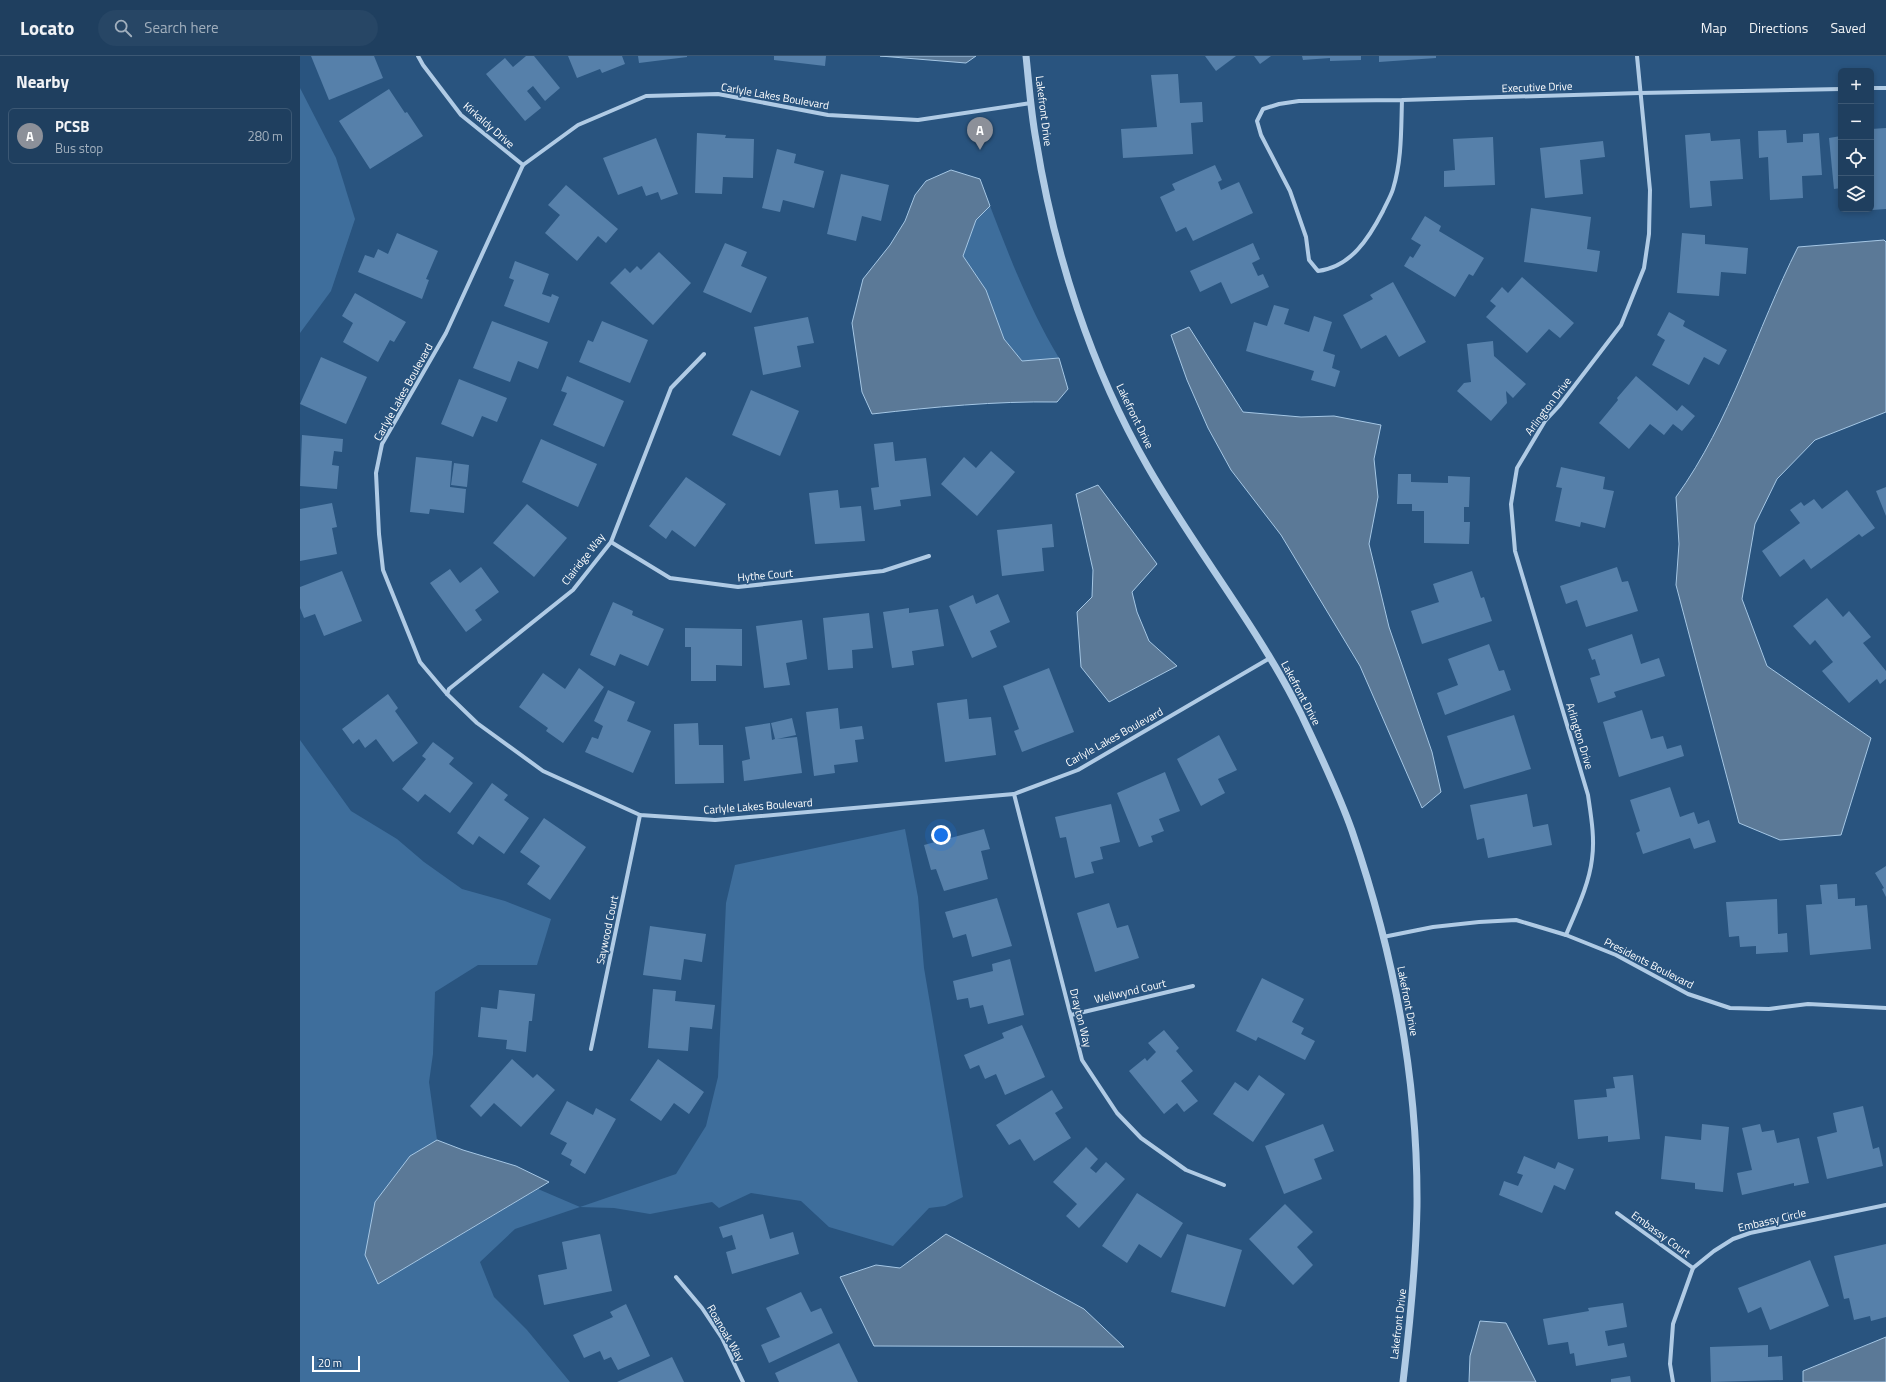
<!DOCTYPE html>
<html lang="en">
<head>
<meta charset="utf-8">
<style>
  body { margin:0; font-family:"Titillium Web",sans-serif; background:#274665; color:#f1f3f6 }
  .controls { position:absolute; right:12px; top:12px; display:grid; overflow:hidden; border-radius:6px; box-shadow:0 2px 6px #0003 }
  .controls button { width:36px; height:36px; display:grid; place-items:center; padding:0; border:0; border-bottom:1px solid #3c5874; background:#1f3f5f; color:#f1f3f6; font:20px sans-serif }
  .scale { position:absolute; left:12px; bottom:10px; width:48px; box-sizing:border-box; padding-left:4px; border:2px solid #fff; border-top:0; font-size:11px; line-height:14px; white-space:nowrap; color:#fff; -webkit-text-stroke:3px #29547f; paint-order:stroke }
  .you { position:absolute; left:641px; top:779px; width:14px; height:14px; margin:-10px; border:3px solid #fff; border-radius:50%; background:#1a73e8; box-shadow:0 0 0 6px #1a73e833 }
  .badge { display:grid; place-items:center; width:26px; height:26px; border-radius:50%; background:#8c9099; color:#fff; font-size:13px; font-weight:700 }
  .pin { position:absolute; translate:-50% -33px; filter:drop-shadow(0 1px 2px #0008) }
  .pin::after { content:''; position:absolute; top:21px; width:14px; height:12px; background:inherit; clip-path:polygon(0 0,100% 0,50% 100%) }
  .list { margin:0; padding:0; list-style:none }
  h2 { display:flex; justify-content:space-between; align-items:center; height:52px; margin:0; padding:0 16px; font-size:17px }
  h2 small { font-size:13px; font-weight:400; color:#a1afbd }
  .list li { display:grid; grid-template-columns:26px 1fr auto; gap:12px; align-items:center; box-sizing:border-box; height:56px; margin:0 8px 8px; padding:0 8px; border:1px solid #3c5874; border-radius:6px }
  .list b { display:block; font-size:15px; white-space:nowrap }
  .list p { margin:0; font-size:13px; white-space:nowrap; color:#a1afbd }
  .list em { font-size:13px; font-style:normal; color:#a1afbd }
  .icon { flex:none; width:22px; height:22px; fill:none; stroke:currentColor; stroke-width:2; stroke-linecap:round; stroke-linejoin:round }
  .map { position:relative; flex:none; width:1586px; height:1326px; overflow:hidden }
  header { display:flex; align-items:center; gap:24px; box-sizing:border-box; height:56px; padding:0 20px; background:#1f3f5f; border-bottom:1px solid #3c5874 }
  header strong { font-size:19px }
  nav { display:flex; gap:22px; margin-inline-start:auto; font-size:14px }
  .search { width:280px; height:36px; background:#274665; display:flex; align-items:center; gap:10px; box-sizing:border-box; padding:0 14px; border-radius:22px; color:#a1afbd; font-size:15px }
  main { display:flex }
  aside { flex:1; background:#1f3f5f }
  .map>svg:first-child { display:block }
</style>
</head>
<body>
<header>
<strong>Locato</strong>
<div class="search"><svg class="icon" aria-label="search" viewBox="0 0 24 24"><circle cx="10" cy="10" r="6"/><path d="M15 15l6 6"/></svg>Search here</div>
<nav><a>Map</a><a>Directions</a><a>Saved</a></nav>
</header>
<main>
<aside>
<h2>Nearby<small></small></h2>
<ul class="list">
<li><span class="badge">A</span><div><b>PCSB</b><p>Bus stop</p></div><em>280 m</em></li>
</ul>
</aside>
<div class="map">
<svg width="1586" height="1326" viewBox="0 0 1586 1326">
  <rect width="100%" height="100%" fill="#29547f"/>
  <g fill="#3e6e9c">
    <path d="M0 32 36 102 55 163 31 235 0 277Z"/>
    <path d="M690 150C710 202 730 254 759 302L722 305 704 283 686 234 663 200 676 164Z"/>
    <path d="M0 684 51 755 97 783 124 806 162 833 205 845 251 863 237 909H178L135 936 133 998 129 1026 137 1084 110 1100 78 1228 238 1133 280 1151 376 1118 406 1070 418 1021 426 847 435 809 605 773 618 841 624 912 663 1141 645 1150 629 1152 593 1190 529 1171 501 1145 451 1137 419 1152 412 1146 350 1158 314 1152 280 1151 215 1173 180 1206 194 1241 227 1274 270 1326H0Z"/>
  </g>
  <g fill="#5b7997" stroke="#a5c7e5">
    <path d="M580 0H676L666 7Z"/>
    <path d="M651 114 680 123 690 150 676 164 663 200 686 234 704 283 722 305 759 302 768 333 757 346C695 345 634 351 572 358L562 336 552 267 563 223 590 189 605 165 615 139 626 125Z"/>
    <path d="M1584 184 1586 186V356L1515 384 1477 423 1455 468 1442 543 1467 610 1571 682 1541 779 1480 784 1439 767 1376 529 1379 488 1376 441C1431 365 1456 274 1498 191Z"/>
    <path d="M889 271 943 356 1001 361 1034 360 1081 369 1074 403 1078 441 1069 488 1089 571 1132 696 1141 736 1122 752 1060 610 981 479 931 414 908 372 887 324 871 279Z"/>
    <path d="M798 429 857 508 832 536 837 556 849 585 877 610 809 646 781 611 777 556 792 541 793 514 776 438Z"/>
    <path d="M137 1084 163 1094 216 1110 249 1126 78 1228 65 1199 75 1146 110 1100Z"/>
    <path d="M646 1178 784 1253 824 1291 574 1290 540 1221 576 1209 600 1212Z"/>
    <path d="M1180 1265 1206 1267 1236 1326H1169L1170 1300Z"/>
    <path d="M1586 1281V1326H1503V1315Z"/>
  </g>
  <g fill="#5680aa">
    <path d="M11 0H74L83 22 29 44Z"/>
    <path d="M226 0H234L260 32 245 45 233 30 227 35 241 52 225 65 186 18 205 2 213 11Z"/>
    <path d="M268 0H322L325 8 302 17 300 13 277 22Z"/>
    <path d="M338 0H387V1L339 7Z"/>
    <path d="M474 0H526L525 10 474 4Z"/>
    <path d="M905 0H936L916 15Z"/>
    <path d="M954 0H971L960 8Z"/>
    <path d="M1002 0H1061V4L1030 5V2L1003 4Z"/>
    <path d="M1079 0H1136V2L1079 6Z"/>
    <path d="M878 18 880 47 902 46 903 66 891 67 893 98 823 102 821 73 857 71 851 19Z"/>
    <path d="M89 33 105 57 107 56 123 80 70 113 39 65Z"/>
    <path d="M1586 72V153L1572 154 1571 73Z"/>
    <path d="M1486 74 1487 87 1503 86V78L1519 77 1522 119 1502 120 1503 142 1470 144 1468 101 1459 102 1458 75Z"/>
    <path d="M397 77 426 79 425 82 454 83 453 122 423 121 422 138 395 137Z"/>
    <path d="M1410 77 1411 85 1440 83 1443 123 1410 125 1412 150 1390 152 1385 79Z"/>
    <path d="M1541 80V132L1534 133 1529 82Z"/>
    <path d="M1193 81 1195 129 1144 131V115L1155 114 1153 83Z"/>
    <path d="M356 82 378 138 361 144 358 136 346 140 342 130 318 139 303 102Z"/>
    <path d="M1303 85 1305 101 1280 104 1283 138 1245 142 1240 92Z"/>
    <path d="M477 93 496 98 494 107 524 115 514 152 483 144 480 156 462 152Z"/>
    <path d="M915 109 922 124 918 126 921 134 939 126 953 157 893 185 886 171 876 176 860 141 875 134 872 128Z"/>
    <path d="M541 118 589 129 581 165 562 160 556 185 527 178Z"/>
    <path d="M266 129 318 173 306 187 298 180 277 205 245 177 260 159 248 149Z"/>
    <path d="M1231 152 1291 161 1287 193 1300 195 1297 216 1224 206Z"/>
    <path d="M1125 160 1141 170 1139 175 1184 202 1173 220 1169 218 1155 241 1104 210 1110 200 1113 202 1121 189 1111 183Z"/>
    <path d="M97 177 138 195 126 223 129 224 122 243 58 216 65 199 74 202 78 193 88 198Z"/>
    <path d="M1382 177 1405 179V188L1448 192 1446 218 1421 216 1419 240 1377 237Z"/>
    <path d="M425 187 447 196 441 210 467 221 451 257 403 236Z"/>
    <path d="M953 187 960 203 952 207 958 220 963 218 969 231 931 248 921 226 900 236 890 215Z"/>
    <path d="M359 196 391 227 353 269 310 227 325 212 330 217 337 210 341 214Z"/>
    <path d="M215 205 249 218 242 238 251 241 252 238 259 241 249 267 204 250 214 224 209 222Z"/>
    <path d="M1222 221 1274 267 1260 282 1249 273 1227 297 1186 261 1196 250 1190 245 1202 231 1208 237Z"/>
    <path d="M1093 226 1126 286 1099 301 1086 279 1061 293 1043 259 1073 243 1070 239Z"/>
    <path d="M55 237 106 266 94 286 90 284 78 306 43 286 53 267 42 260Z"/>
    <path d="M974 249 989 253 984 268 1009 276 1014 260 1032 266 1023 295 1035 299 1032 312 1040 315 1035 331 1011 324 1014 315 946 295 954 266 967 270Z"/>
    <path d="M1369 256 1385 265 1383 270 1427 294 1419 309 1404 301 1389 329 1352 309 1365 284 1357 279Z"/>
    <path d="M508 261 514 287 497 290 501 311 463 319 454 271Z"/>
    <path d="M192 265 248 286 238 313 218 305 210 326 173 312Z"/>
    <path d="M302 265 348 284 330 327 279 306 288 284 293 286Z"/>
    <path d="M1193 285 1194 300 1226 328 1213 342 1206 335 1207 347 1191 365 1157 335 1164 327 1171 326 1167 288Z"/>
    <path d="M21 301 67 321 46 368 0 348Z"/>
    <path d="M267 320 324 345 304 391 253 369 267 337 261 335Z"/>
    <path d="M1336 320 1377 355 1382 349 1395 360 1382 375 1373 368 1364 379 1350 368 1329 393 1299 367 1318 344 1317 342Z"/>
    <path d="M159 323 207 342 197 366 182 360 173 381 141 368Z"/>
    <path d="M451 334 499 355 480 400 432 379Z"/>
    <path d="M2 379 43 383 42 396 34 395 32 409 39 410 37 433 0 430Z"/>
    <path d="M241 383 297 408 278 451 222 426Z"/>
    <path d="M593 386 595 405 626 402 631 440 600 444 601 450 574 454 571 432 579 431 574 388Z"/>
    <path d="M691 395 715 416 677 460 641 428 664 401 676 412Z"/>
    <path d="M116 401 152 405 150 431 166 433 164 457 130 453 129 458 110 456Z"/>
    <path d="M154 407 169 409 167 431 151 429Z"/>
    <path d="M1261 411 1305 421 1303 433 1314 435 1305 472 1281 466 1280 471 1255 465 1262 432 1256 431Z"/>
    <path d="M1098 418H1111V426L1148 427V420L1170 421 1169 451H1164V466H1170L1169 488 1124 487V455H1112V448H1097Z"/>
    <path d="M386 421 426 448 395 491 372 474 366 483 349 470Z"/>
    <path d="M1586 431V460L1576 435Z"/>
    <path d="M538 434 540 452 561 450 565 485 515 488 509 437Z"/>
    <path d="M1547 434 1575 472 1562 481 1559 478 1511 513 1504 503 1480 521 1462 495 1500 467 1490 454 1501 446 1504 450 1514 443 1522 453Z"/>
    <path d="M32 447 37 471 32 472 37 498 0 505V453Z"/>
    <path d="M227 448 267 482 234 521 193 487Z"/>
    <path d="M752 468 754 491 742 492 744 515 702 520 697 474Z"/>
    <path d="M181 511 199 536 175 554 182 564 166 576 130 527 150 513 160 527Z"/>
    <path d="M1317 511 1322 526 1328 525 1338 555 1286 571 1277 544 1266 548 1260 530Z"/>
    <path d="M42 515 62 565 24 580 15 558 4 562 0 552V531Z"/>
    <path d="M1172 515 1181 542 1184 541 1192 565 1122 588 1111 555 1139 546 1133 528Z"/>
    <path d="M698 538 710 566 690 575 697 591 672 602 649 550 673 539 676 548Z"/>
    <path d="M1527 542 1543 561 1549 555 1571 581 1563 587 1586 615V623L1580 628 1577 623 1549 647 1522 615 1533 606 1515 584 1510 589 1493 570Z"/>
    <path d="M313 546 333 555 332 559 364 573 348 610 320 598 315 610 290 599Z"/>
    <path d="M609 552V557L638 553 644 590 612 595 614 609 592 612 583 556Z"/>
    <path d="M569 557 573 592 552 594 553 612 528 614 523 562Z"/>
    <path d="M502 564 507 603 486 607 490 629 464 632 456 570Z"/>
    <path d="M385 572 442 573V610L416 609V625H391V591H385Z"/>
    <path d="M1332 578 1341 608 1359 602 1365 620 1314 636 1316 641 1298 647 1290 622 1300 619 1295 603 1292 604 1288 593Z"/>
    <path d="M1189 588 1199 615 1204 614 1211 634 1145 659 1137 637 1158 629 1148 603Z"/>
    <path d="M279 612 304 631 263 687 246 675 248 672 219 651 243 617 265 633Z"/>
    <path d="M749 612 774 676 722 696 714 675 719 673 703 630Z"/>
    <path d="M308 634 335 646 327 665 351 675 333 717 285 696 292 681 298 683 303 670 294 665Z"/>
    <path d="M88 638 98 652 95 655 118 687 93 706 76 683 65 692 59 683 53 688 42 673Z"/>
    <path d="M667 643 669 663 691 661 696 699 645 706 637 647Z"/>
    <path d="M538 652 540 673 562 670 564 683 555 684 558 706 534 709 535 717 514 720 506 656Z"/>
    <path d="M1342 654 1351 683 1363 680 1367 693 1381 689 1384 700 1319 721 1303 666Z"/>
    <path d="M1214 659 1231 713 1164 733 1147 680Z"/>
    <path d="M492 662 496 679 477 683 497 681 502 717 444 725 442 705 450 703 445 671 470 667 472 684 475 683 471 667Z"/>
    <path d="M398 667 399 689H423L424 727 375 728 374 668Z"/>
    <path d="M919 679 937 714 918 723 925 737 901 750 877 703Z"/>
    <path d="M133 686 154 702 149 708 173 727 150 757 125 738 118 746 102 733 126 703 122 700Z"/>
    <path d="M865 716 880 755 859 763 864 775 851 780 853 786 839 791 817 737Z"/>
    <path d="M192 727 208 739 204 744 229 762 204 798 179 780 173 789 157 777Z"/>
    <path d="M1370 731 1380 761 1394 756 1398 768 1409 764 1416 786 1394 793 1390 782 1343 798 1336 777 1340 775 1330 744Z"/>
    <path d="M1227 738 1233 771 1248 768 1252 789 1188 802 1184 782 1177 784 1170 749Z"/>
    <path d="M811 748 820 786 800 791 803 803 791 806 794 817 775 822 766 781 760 782 755 761Z"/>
    <path d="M244 762 286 791 250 844 227 828 240 810 220 796Z"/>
    <path d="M684 773 690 793 681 795 688 823 644 835 636 813 631 814 624 789Z"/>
    <path d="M1586 810V841L1582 833 1584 832 1575 817Z"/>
    <path d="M1537 828 1538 843 1555 842V850L1567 849 1571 893 1510 899 1506 849 1522 848 1520 829Z"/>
    <path d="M697 842 712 890 672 901 666 878 653 882 645 856Z"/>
    <path d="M1477 843 1478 878 1487 877 1488 896 1456 898V890L1440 891 1439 880 1429 881 1426 846Z"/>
    <path d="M809 847 817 872 828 869 839 902 795 916 777 857Z"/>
    <path d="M350 870 406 878 402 906 384 903 381 924 343 919Z"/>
    <path d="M710 903 724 959 688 968 683 949 670 952 668 942 657 944 653 925 693 915 692 908Z"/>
    <path d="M962 922 1004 943 992 966 1004 972 1001 978 1015 985 1005 1004 958 981 956 985 936 975Z"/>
    <path d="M353 933 376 935 375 945 415 949 412 973 390 971 388 995 348 992Z"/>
    <path d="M199 934 235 938 232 965H229L226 996 206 993 207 984 178 981 181 951 197 953Z"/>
    <path d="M722 969 745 1021 705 1039 696 1018 685 1023 679 1009 670 1013 664 999 704 982 702 977Z"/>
    <path d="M864 974 879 992 876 995 893 1015 881 1025 898 1045 884 1056 877 1047 864 1058 829 1015 845 1002 847 1005 856 996 848 987Z"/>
    <path d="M212 1003 233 1022 237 1018 255 1034 221 1071 194 1047 181 1061 170 1050Z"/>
    <path d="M358 1003 404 1036 389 1058 374 1047 361 1065 330 1044Z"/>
    <path d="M959 1019 985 1038 953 1086 913 1058 935 1026 948 1035Z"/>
    <path d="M1333 1019 1340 1083 1308 1086V1080L1278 1083 1274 1044 1307 1041 1306 1033 1315 1032 1313 1021Z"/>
    <path d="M752 1034 763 1052 755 1057 771 1082 734 1105 720 1083 709 1089 696 1069Z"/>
    <path d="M267 1045 293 1059 296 1052 316 1063 285 1118 270 1109 272 1104 261 1098 267 1087 250 1078Z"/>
    <path d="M1563 1050 1573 1093 1579 1091 1583 1110 1527 1123 1517 1081 1537 1076 1533 1057Z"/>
    <path d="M1023 1068 1034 1095 1014 1103 1022 1123 984 1138 965 1090Z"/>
    <path d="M1402 1068 1429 1071 1423 1136 1395 1133V1127L1361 1123 1365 1080 1401 1084Z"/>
    <path d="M1460 1068 1462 1076 1474 1074 1477 1087 1499 1082 1509 1127 1494 1130V1127L1442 1139 1437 1117 1452 1114 1442 1072Z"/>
    <path d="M786 1091 798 1103 790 1112 796 1117 806 1106 825 1123 779 1172 766 1160 777 1148 753 1126Z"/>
    <path d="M1224 1100 1255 1113 1258 1106 1274 1113 1265 1134 1254 1129 1242 1157 1199 1139 1204 1125 1218 1130 1223 1119 1217 1117Z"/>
    <path d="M837 1137 883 1167 861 1202 839 1188 827 1207 802 1190Z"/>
    <path d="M985 1148 1013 1176 997 1191 1013 1209 993 1229 949 1183Z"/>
    <path d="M463 1158 470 1183 493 1176 499 1198 432 1218 426 1196 436 1193 432 1179 423 1182 419 1171Z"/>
    <path d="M300 1178 312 1235 244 1249 238 1219 267 1213 262 1186Z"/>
    <path d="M887 1178 942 1194 925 1251 871 1236Z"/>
    <path d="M1586 1188V1261L1571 1265 1570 1260 1554 1264 1549 1242 1544 1243 1534 1200Z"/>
    <path d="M1510 1204 1529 1250 1470 1274 1461 1251 1448 1257 1438 1232Z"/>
    <path d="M501 1236 511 1256 521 1252 533 1277 469 1307 461 1289 480 1281 466 1252Z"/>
    <path d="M1323 1247 1327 1271 1305 1275 1308 1290 1324 1287 1327 1301 1276 1310 1274 1297 1270 1298 1268 1286 1248 1289 1243 1263 1289 1255 1288 1252Z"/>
    <path d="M326 1248 350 1300 318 1314 311 1301 304 1304 300 1295 284 1302 273 1279 313 1261 310 1256Z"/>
    <path d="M539 1287 558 1326H479L475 1317Z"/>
    <path d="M1468 1289V1301L1482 1300 1483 1324 1411 1326 1410 1291Z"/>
    <path d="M372 1301 384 1326H317Z"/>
    <path d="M1330 1320 1331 1326H1311V1323Z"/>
  </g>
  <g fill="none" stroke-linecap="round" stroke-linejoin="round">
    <g stroke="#b0cbe5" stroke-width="4">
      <path d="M118 0 123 9 161 59 223 109"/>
      <path d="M1571 32H1586"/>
      <path d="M1102 44C1101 74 1102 104 1093 133 1091 140 1086 148 1083 155 1069 182 1051 211 1018 215L1009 204 1006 181 990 135 961 79 957 65 963 53 979 48 999 45 1102 44 1340 37 1541 33"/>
      <path d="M731 47 618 64 528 59 418 38 346 40 278 69 223 109 146 277 82 388 76 417 79 478 83 514 120 606 147 638 177 667 243 715 340 759 415 764 714 738 778 714 970 602"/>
      <path d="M311 486 370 522 438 531 583 515 629 500"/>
      <path d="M147 638 149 633 273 534 311 486 371 332 404 298"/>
      <path d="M714 738 782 1004 817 1057 841 1082 886 1114 924 1129"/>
      <path d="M1266 879C1276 855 1289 829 1292 803 1295 782 1291 760 1288 739L1215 495 1211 448 1217 412 1245 365 1259 350 1321 269 1344 212 1349 178 1350 134 1337 0"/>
      <path d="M1083 881 1133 871 1179 866 1216 864 1266 879 1316 899 1388 938 1430 952 1469 953 1508 948 1586 952"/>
      <path d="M771 959 893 930"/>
      <path d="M291 993 340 759"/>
      <path d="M1317 1157 1393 1212"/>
      <path d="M376 1221 402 1252 422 1282 443 1326"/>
      <path d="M1373 1326 1370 1308 1373 1268 1393 1212 1414 1195 1433 1183 1450 1177 1586 1149"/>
    </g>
    <path stroke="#b0cbe5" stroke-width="7" d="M726 0C729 28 731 57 736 84 754 197 791 312 848 411 896 495 958 571 1001 658 1019 696 1038 735 1052 775 1093 895 1118 1023 1117 1150 1116 1209 1110 1267 1103 1326"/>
  </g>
  <g text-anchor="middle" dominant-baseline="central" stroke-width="3" stroke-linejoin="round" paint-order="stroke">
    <g font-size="11" fill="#fff" stroke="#29547f">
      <text transform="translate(1237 31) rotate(-2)">Executive Drive</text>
      <text transform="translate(475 40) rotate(10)">Carlyle Lakes Boulevard</text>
      <text transform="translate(744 55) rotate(83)">Lakefront Drive</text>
      <text transform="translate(189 69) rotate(41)">Kirkaldy Drive</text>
      <text transform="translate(103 336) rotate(-61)">Carlyle Lakes Boulevard</text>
      <text transform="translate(1248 350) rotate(-53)">Arlington Drive</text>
      <text transform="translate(835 360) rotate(64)">Lakefront Drive</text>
      <text transform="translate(283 503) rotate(-52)">Clairidge Way</text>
      <text transform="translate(465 519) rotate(-5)">Hythe Court</text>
      <text transform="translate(1001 637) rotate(62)">Lakefront Drive</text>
      <text transform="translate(1280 680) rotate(73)">Arlington Drive</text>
      <text transform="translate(814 681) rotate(-29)">Carlyle Lakes Boulevard</text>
      <text transform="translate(458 750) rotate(-4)">Carlyle Lakes Boulevard</text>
      <text transform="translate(307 874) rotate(-78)">Saywood Court</text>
      <text transform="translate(1349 907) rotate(27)">Presidents Boulevard</text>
      <text transform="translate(830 935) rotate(-13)">Wellwynd Court</text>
      <text transform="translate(1108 945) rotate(79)">Lakefront Drive</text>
      <text transform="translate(781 962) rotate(76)">Drayton Way</text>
      <text transform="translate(1472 1164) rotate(-13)">Embassy Circle</text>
      <text transform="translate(1361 1178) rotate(36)">Embassy Court</text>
      <text transform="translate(1098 1268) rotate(-83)">Lakefront Drive</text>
      <text transform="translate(426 1277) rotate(60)">Roanoak Way</text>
    </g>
  </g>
</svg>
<div class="controls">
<button>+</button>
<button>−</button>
<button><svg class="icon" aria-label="locate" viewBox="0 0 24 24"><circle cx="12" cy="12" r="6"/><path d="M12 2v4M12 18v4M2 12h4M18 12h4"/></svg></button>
<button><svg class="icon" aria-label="layers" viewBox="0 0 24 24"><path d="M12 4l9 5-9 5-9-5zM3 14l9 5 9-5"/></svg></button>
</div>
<div class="scale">20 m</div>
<div class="you"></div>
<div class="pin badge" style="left:680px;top:94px">A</div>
</div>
</main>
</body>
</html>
